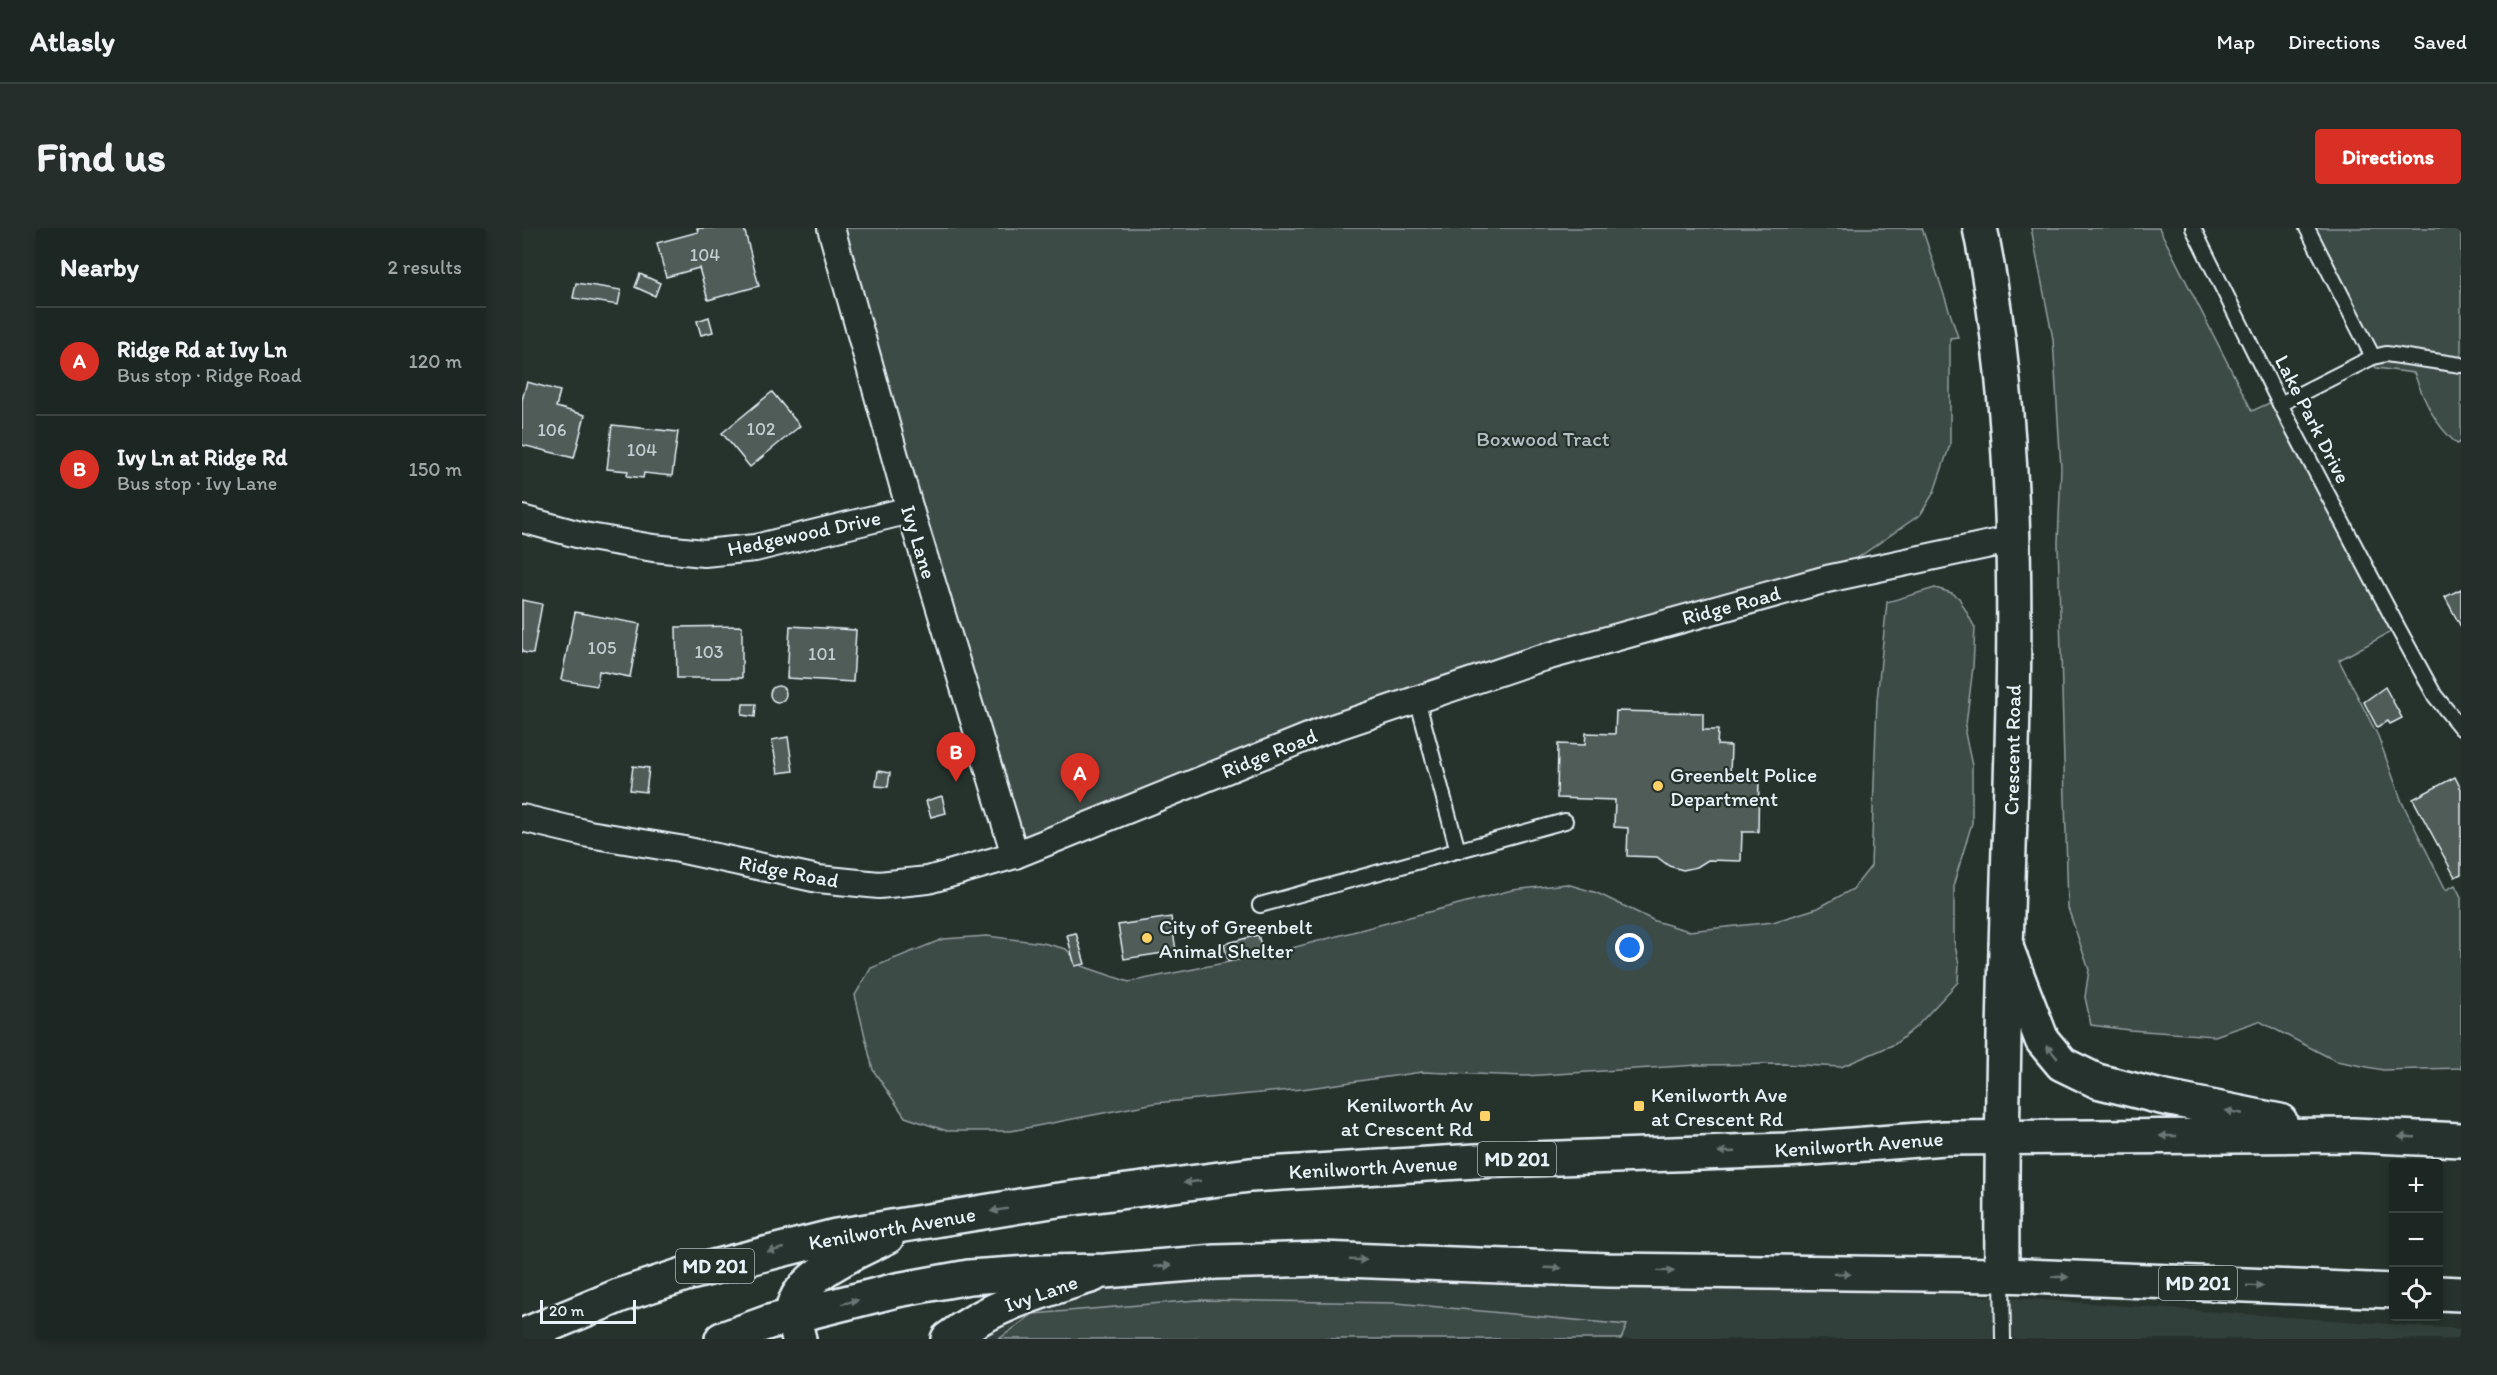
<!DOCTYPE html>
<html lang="en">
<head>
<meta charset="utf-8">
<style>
  body { margin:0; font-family:Itim,sans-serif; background:#252e2a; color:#f1f3f6 }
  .controls { position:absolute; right:18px; bottom:18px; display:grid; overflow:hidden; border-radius:6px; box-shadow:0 3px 9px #0003 }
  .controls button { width:54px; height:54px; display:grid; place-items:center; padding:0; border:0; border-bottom:2px solid #3a4340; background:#1c2622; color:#f1f3f6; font:30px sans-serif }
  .scale { position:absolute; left:18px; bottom:15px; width:96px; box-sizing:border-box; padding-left:6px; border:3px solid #e8f1f8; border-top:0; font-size:16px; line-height:21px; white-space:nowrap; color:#e8f1f8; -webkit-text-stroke:4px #26332d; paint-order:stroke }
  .you { position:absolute; left:1108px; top:720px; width:21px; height:21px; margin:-15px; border:4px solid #fff; border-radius:50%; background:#1a73e8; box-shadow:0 0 0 9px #1a73e833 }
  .badge { display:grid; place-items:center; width:39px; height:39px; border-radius:50%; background:#d93025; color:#fff; font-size:20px; font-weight:700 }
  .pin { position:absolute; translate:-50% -50px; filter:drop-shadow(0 2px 3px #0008) }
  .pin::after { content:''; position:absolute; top:32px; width:21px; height:18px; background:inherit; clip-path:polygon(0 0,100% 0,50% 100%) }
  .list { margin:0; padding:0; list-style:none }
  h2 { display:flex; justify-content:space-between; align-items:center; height:78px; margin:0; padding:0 24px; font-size:26px }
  h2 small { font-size:20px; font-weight:400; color:#a0a5a5 }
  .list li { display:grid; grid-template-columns:39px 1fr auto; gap:18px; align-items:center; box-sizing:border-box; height:108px; padding:0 24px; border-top:2px solid #3a4340 }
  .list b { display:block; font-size:22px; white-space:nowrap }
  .list p { margin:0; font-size:20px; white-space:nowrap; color:#a0a5a5 }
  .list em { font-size:20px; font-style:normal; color:#a0a5a5 }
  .icon { flex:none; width:33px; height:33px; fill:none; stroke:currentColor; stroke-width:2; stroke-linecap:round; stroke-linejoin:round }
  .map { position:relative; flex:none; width:1939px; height:1111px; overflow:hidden; border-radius:6px }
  header { display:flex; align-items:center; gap:36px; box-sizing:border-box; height:84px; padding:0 30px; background:#1c2622; border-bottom:2px solid #3a4340 }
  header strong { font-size:28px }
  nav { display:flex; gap:33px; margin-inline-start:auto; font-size:21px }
  .intro { display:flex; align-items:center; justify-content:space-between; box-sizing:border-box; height:144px; padding:0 36px }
  h1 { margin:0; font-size:42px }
  .button { padding:15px 27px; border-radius:6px; background:#d93025; color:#fff; font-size:21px; font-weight:700 }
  main { display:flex; gap:36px; padding:0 36px }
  aside { flex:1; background:#1c2622; border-radius:6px; box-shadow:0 3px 9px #0003 }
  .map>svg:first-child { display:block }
</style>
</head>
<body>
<header>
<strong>Atlasly</strong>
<nav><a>Map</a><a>Directions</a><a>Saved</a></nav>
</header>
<div class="intro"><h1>Find us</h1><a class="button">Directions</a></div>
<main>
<aside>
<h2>Nearby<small>2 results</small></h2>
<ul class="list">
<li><span class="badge">A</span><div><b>Ridge Rd at Ivy Ln</b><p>Bus stop · Ridge Road</p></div><em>120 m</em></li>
<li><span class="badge">B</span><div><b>Ivy Ln at Ridge Rd</b><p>Bus stop · Ivy Lane</p></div><em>150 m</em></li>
</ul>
</aside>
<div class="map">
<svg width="1939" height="1111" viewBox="0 0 1939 1111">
  <rect width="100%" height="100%" fill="#26332d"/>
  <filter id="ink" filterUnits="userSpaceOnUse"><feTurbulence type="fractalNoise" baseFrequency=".0167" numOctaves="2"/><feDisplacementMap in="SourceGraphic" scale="12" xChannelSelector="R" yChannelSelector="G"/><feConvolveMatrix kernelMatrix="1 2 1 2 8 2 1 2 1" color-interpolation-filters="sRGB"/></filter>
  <g filter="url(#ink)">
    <path fill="#333f3a" d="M1086 1042 1939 1101V1111H426L583 1043Z"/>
    <g fill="#3e4b47" stroke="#939ea0" stroke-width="1.5">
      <path d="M309 0H1400L1436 109 1428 110V217L1412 264 1399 286 1305 351 1137 396 493 627Z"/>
      <path d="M1509 0H1637L1730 183 1756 171 1876 400 1817 432 1856 508 1880 574 1924 662 1933 657 1939 669V840L1861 842 1814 833 1737 793 1693 808 1607 802 1569 797 1563 769 1567 742 1546 680 1536 315 1539 240 1531 111Z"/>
      <path d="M1782 0H1939V213L1935 216C1912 196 1902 172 1892 145L1854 140Z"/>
      <path d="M1413 360 1430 365 1437 370 1453 400 1451 439 1443 505 1450 538V595L1432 655V713L1437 736 1436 754 1395 798 1373 816 1319 839 1261 836 1176 837 1003 848 900 844 780 861 633 875 489 903H425L383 889 351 842 333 767 349 740 421 711 465 708 521 715 544 721 560 738 607 754 747 726 990 662 1045 656 1075 665 1133 693 1167 703 1251 694 1296 680 1331 661 1349 638 1355 472 1365 374Z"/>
      <path d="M675 1072 875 1075 1105 1097 1099 1111H477L511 1086Z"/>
    </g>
    <g fill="#505c59" stroke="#e8f1f8" stroke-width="1.5">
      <path d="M175 0H222L237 58 186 72 177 40 144 49 135 15 176 4Z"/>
      <path d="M118 46 138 55 133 68 113 59Z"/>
      <path d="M54 55 99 62 96 77 51 70Z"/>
      <path d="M187 89 191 104 179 107 175 93Z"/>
      <path d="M5 154 38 163 34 179 63 187 52 230 0 217V172Z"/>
      <path d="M250 164 278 198 228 239 200 205Z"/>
      <path d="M90 197 156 204 150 248 122 245 121 250 105 248 106 243 85 241Z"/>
      <path d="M1939 361V399L1923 369Z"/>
      <path d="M0 372 20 376 11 426 0 424Z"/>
      <path d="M53 384 118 396 108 449 77 443 75 458 39 452Z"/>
      <path d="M220 398V450H155L154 399Z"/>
      <path d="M268 398 334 402 331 454 265 450Z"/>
      <circle cx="256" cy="466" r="8"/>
      <path d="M1863 459 1880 490 1868 496 1866 493 1855 499 1842 474Z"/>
      <path d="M221 476H234L233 489 220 487Z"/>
      <path d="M1094 483 1181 485V502H1196L1195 517 1209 518 1208 546H1237L1236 604H1220L1219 633 1186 632 1175 639 1161 642 1147 638 1135 629 1105 628 1106 600 1092 599 1093 572 1035 570 1036 516 1063 517 1064 505 1093 506Z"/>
      <path d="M266 509 271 543 256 545 250 512Z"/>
      <path d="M111 538 127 540 124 564 108 562Z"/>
      <path d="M356 543 368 545 366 559 354 558Z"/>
      <path d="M1933 549 1939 561V646L1933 649 1891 571Z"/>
      <path d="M420 568 424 585 409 589 404 573Z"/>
      <path d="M649 689 654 723 602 731 596 697Z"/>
      <path d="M554 705 563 736 553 738 545 707Z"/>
      <path d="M736 707 741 724 706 733 702 716Z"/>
    </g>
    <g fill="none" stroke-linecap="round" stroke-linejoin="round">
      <defs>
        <g id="lane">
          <path d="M1671 0 1758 176 1876 400 1913 468 1939 500"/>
          <path d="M1785 0 1851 129"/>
          <path d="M1758 176 1851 129 1864 126 1939 137"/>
          <path d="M895 471 936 623"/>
          <path d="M738 677 1043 593"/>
          <path d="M1480 1047 1481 1111"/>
        </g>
        <g id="street">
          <path d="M309 0 388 282 493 627"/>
          <path d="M0 291 62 308 131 320 182 325 233 320 388 282"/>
          <path d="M0 590 67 606 157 621 296 651 357 657 406 652 493 627 801 503 1013 432 1305 351 1492 311"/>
        </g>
        <g id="secondary">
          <path d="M1458 0C1502 215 1493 434 1486 651 1482 783 1479 915 1480 1047"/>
          <path d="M271 1088 277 1111"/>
          <path d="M426 1111C469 1077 520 1063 571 1047"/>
        </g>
        <g id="primary">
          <path d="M1484 719 1520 812 1540 836 1575 853 1639 869 1758 893"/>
          <path d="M1916 1065 1939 1066"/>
          <path d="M271 1088C271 1084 271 1078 273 1074 285 1044 338 1022 365 1009"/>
          <path d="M0 1108 99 1067 164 1046 314 1008 529 973 728 947 954 933 1264 922 1423 910 1831 907 1939 912"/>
          <path d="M200 1111 247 1094 375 1062 447 1049 521 1044 583 1043 694 1034 798 1031 1086 1042 1480 1047 1872 1063"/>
        </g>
      </defs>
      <use href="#lane" stroke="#e8f1f8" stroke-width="18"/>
      <use href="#street" stroke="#e8f1f8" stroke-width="30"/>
      <use href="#secondary" stroke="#e8f1f8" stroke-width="38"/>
      <use href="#primary" stroke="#e8f1f8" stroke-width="38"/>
      <use href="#lane" stroke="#26332d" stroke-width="14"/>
      <use href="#street" stroke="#26332d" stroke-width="26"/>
      <use href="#secondary" stroke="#26332d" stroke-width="33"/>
      <use href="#primary" stroke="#26332d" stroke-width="33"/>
    </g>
    <defs><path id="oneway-solid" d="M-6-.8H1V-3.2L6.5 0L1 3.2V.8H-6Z" transform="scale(1.5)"/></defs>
    <g fill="#6a7674">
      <use href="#oneway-solid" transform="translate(1530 824) rotate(-130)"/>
      <use href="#oneway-solid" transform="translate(1712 884) rotate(-169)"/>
      <use href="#oneway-solid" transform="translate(1646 908) rotate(180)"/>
      <use href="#oneway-solid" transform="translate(1885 909) rotate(-178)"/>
      <use href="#oneway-solid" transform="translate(1205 924) rotate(178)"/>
      <use href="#oneway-solid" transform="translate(670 954) rotate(172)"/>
      <use href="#oneway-solid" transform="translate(477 982) rotate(171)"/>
      <use href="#oneway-solid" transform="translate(254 1022) rotate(167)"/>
      <use href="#oneway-solid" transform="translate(836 1032) rotate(2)"/>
      <use href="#oneway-solid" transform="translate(641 1038) rotate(-4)"/>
      <use href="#oneway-solid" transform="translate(1031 1040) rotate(2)"/>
      <use href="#oneway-solid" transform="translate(1144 1043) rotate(1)"/>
      <use href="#oneway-solid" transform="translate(1320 1046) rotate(1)"/>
      <use href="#oneway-solid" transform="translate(1538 1049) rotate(2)"/>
      <use href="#oneway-solid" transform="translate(1733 1058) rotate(2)"/>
      <use href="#oneway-solid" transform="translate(328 1074) rotate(-14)"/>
    </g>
  </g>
  <g fill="#ffd166" stroke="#26332d" stroke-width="2">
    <circle cx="1136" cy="558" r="6"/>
    <circle cx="625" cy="710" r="6"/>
    <rect x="1111" y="872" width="12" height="12" rx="3"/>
    <rect x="957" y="882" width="12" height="12" rx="3"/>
  </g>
  <g text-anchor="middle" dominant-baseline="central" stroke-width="4.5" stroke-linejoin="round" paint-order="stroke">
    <g font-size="18" fill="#c2ccd0">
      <text x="183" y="27">104</text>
      <text x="239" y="201">102</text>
      <text x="30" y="202">106</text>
      <text x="120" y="222">104</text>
      <text x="80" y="420">105</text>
      <text x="187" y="424">103</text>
      <text x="300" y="426">101</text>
    </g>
    <g fill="#26332d" stroke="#aeb8bb" stroke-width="1.5">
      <rect x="956" y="914" width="78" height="34" rx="4.5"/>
      <rect x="154" y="1021" width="78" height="34" rx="4.5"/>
      <rect x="1637" y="1038" width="78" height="34" rx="4.5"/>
    </g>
    <g font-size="20" font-weight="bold" fill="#e8f1f8">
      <text x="995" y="931">MD 201</text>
      <text x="193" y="1038">MD 201</text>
      <text x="1676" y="1055">MD 201</text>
    </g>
    <g font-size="21" fill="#e8f1f8" stroke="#26332d">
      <text transform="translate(1791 191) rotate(63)">Lake Park Drive</text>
      <text transform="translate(282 305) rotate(-12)">Hedgewood Drive</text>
      <text transform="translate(397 314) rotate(73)">Ivy Lane</text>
      <text transform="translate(1209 377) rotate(-15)">Ridge Road</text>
      <text transform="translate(1490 522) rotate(-89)">Crescent Road</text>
      <text transform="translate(747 525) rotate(-22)">Ridge Road</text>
      <text transform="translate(267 643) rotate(11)">Ridge Road</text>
      <text transform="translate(1337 916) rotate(-4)">Kenilworth Avenue</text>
      <text transform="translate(851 939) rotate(-3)">Kenilworth Avenue</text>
      <text transform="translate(370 1000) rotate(-10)">Kenilworth Avenue</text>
      <text transform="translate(519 1065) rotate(-19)">Ivy Lane</text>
    </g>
    <g font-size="21" fill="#b5bfc3" stroke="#26332d">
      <text x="1021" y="210">Boxwood Tract</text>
    </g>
    <g font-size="21" fill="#e8f1f8" stroke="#26332d" text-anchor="start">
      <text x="1148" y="546">Greenbelt Police<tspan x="1148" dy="24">Department</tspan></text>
      <text x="637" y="698">City of Greenbelt<tspan x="637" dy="24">Animal Shelter</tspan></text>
      <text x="1129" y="866">Kenilworth Ave<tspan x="1129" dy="24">at Crescent Rd</tspan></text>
      <text x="951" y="876" text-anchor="end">Kenilworth Av<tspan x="951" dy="24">at Crescent Rd</tspan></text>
    </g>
  </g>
</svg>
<div class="controls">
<button>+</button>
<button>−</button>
<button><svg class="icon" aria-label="locate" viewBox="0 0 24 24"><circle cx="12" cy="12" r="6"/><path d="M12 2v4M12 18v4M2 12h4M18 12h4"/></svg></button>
</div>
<div class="scale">20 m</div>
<div class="you"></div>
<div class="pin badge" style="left:558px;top:575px">A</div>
<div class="pin badge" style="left:434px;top:554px">B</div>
</div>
</main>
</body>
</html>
